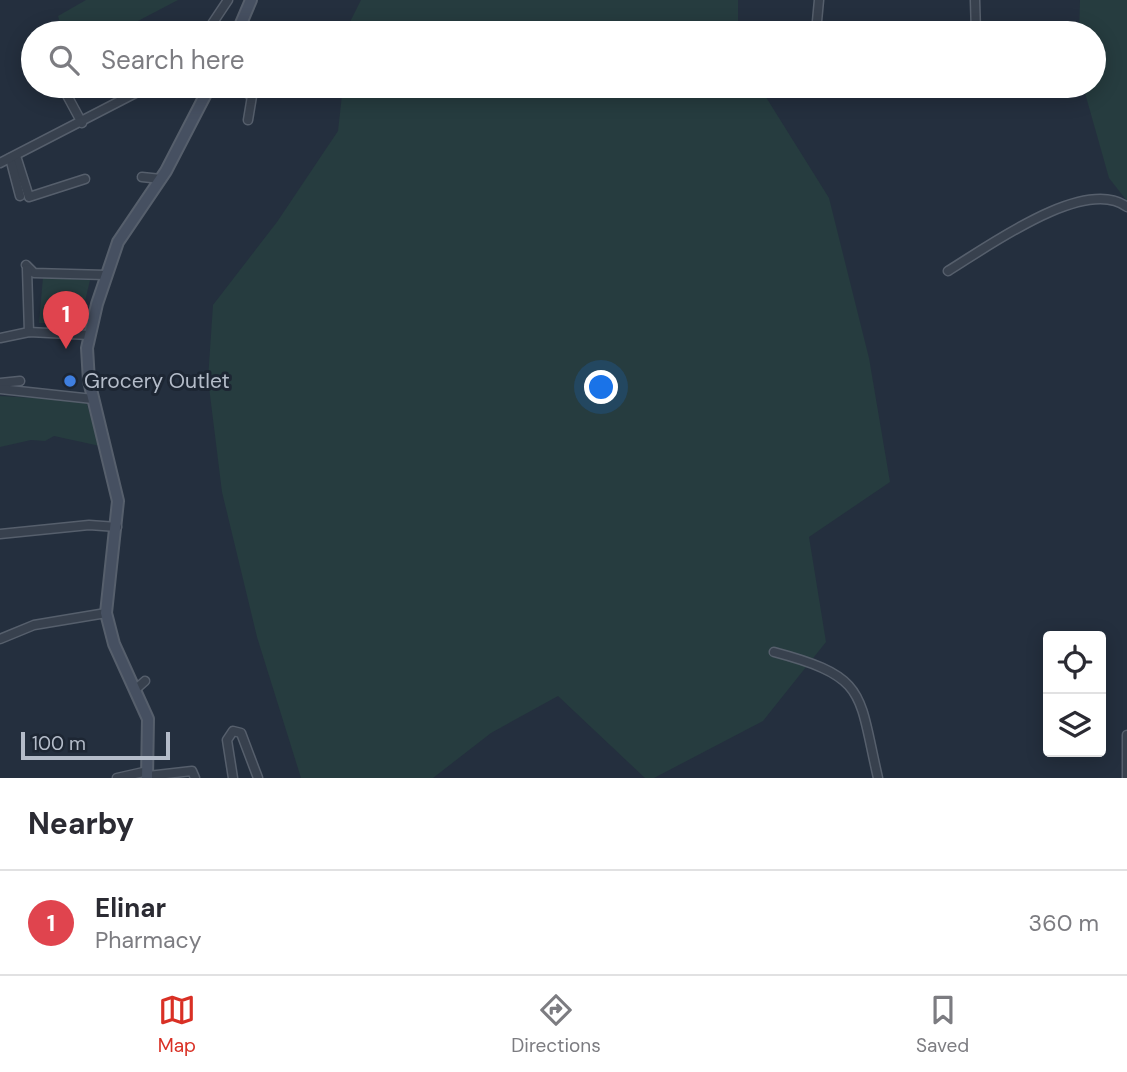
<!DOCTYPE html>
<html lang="en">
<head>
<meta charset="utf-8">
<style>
  body { margin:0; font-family:"DM Sans",sans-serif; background:#f7f7f7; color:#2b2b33 }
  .controls { position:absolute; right:21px; bottom:21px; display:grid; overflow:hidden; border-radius:7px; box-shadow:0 4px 18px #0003 }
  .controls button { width:63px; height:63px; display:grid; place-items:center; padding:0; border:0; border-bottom:2px solid #e1e1e2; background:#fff; color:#2b2b33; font:35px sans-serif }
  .scale { position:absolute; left:21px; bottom:18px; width:149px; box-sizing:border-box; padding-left:7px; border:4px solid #b4bcc9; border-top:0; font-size:19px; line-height:24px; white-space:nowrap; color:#b4bcc9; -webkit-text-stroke:5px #1d2633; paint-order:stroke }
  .you { position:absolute; left:602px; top:388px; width:24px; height:24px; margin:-18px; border:5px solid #fff; border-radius:50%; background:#1a73e8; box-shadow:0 0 0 10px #1a73e833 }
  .badge { display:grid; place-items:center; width:46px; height:46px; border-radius:50%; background:#d93025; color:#fff; font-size:23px; font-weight:700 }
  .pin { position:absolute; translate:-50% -58px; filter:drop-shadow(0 2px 4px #0008) }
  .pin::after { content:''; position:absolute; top:37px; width:24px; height:21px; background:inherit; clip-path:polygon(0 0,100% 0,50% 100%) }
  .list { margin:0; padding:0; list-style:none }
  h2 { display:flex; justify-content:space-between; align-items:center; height:91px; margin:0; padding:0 28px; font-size:30px }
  h2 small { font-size:23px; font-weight:400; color:#7c7c81 }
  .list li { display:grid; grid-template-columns:46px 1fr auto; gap:21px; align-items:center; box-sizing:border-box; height:105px; padding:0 28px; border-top:2px solid #e1e1e2 }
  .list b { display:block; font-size:26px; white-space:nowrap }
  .list p { margin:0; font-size:23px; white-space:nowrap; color:#7c7c81 }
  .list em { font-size:23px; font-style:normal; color:#7c7c81 }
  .icon { flex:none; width:38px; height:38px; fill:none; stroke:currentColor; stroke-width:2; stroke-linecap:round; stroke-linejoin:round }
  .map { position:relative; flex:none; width:1127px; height:778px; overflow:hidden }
  .search { position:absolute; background:#fff; box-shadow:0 4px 18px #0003; left:21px; right:21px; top:21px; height:77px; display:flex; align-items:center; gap:18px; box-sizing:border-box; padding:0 24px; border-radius:38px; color:#7c7c81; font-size:26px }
  .sheet { height:196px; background:#fff }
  nav { display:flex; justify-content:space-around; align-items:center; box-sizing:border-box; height:98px; border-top:2px solid #e1e1e2; background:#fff; font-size:19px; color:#7c7c81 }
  nav a { display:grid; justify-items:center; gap:4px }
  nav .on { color:#d93025 }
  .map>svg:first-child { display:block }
</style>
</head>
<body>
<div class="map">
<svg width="1127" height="778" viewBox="0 0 1127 778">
  <rect width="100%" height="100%" fill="#242f3e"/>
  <g fill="#263c3f">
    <path d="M86 0H178L115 33H63L58 16Z"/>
    <path d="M361 0H738V33H349L351 20Z"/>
    <path d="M1080 0H1127V201L1109 178 1083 86H1094V33H1079Z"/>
    <path d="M343 86H759L829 198 869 358 890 482 809 537 826 642 763 721 654 778H645L558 696 491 733 433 778H301L257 637 222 492 208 379 213 305 277 222 338 131Z"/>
    <path d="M43 277 90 280 80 323H39Z"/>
    <path d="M0 396 86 401 100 446 54 436 45 441 31 440 0 447Z"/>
  </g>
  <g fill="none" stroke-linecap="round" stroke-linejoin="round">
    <defs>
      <g id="minor">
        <path d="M975 0 976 33"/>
        <path d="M816 32 819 0"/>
        <path d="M206 33 228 0"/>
        <path d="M62 86 82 123"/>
        <path d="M234 86 252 96 248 120"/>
        <path d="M16 156 29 197 85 179"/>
        <path d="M10 158 20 196"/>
        <path d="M0 163 149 86"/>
        <path d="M142 177 161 179"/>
        <path d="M26 265 34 273 106 275"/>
        <path d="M27 269 29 332"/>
        <path d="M948 271C986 248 1085 175 1127 207"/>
        <path d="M0 338 29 332 89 335"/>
        <path d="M0 383 20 381"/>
        <path d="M0 389 93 399"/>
        <path d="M0 534 89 525 117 527"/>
        <path d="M0 639 34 625 106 613"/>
        <path d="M774 652C868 677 858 692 878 778"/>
        <path d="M136 689 145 681"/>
        <path d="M148 776 192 771 195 778"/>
        <path d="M117 778 148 771"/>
        <path d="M233 778 227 740 233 731 241 733 258 778"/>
        <path d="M1127 778V735"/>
      </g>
      <g id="secondary">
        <path d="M237 33 251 0"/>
        <path d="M147 778 148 719 114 644 106 613 118 501 89 381 87 348 97 304 118 242 166 171 210 86"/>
      </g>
    </defs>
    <use href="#minor" stroke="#565f6c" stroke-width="11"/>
    <use href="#secondary" stroke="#565f6c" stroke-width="14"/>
    <use href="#minor" stroke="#38414e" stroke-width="8"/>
    <use href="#secondary" stroke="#465061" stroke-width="10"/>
  </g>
  <circle fill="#3f7fe0" stroke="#1d2633" stroke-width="2.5" cx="70" cy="381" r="7"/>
  <g text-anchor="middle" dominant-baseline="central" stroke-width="6" stroke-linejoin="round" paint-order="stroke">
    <g font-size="21" fill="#b4bcc9" stroke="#1d2633" text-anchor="start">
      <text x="84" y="381">Grocery Outlet</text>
    </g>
  </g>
</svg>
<div class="controls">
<button><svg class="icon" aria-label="locate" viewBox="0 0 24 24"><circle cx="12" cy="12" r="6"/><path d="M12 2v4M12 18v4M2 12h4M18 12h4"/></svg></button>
<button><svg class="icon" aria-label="layers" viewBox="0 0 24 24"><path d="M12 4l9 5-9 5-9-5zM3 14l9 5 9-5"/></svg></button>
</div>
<div class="scale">100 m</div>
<div class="you"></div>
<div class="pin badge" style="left:66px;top:349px;background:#e0444e">1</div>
<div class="search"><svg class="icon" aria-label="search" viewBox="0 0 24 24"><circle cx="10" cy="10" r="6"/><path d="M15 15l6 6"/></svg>Search here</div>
</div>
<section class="sheet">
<h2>Nearby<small></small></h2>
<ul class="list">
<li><span class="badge" style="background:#e0444e">1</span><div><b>Elinar</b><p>Pharmacy</p></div><em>360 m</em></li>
</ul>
</section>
<nav>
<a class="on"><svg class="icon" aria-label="map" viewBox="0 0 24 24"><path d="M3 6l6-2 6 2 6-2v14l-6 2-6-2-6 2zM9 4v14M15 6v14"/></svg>Map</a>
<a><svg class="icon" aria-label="directions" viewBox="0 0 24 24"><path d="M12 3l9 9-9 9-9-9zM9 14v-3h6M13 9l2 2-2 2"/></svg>Directions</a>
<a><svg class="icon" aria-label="saved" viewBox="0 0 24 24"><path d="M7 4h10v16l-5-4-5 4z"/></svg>Saved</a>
</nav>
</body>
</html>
